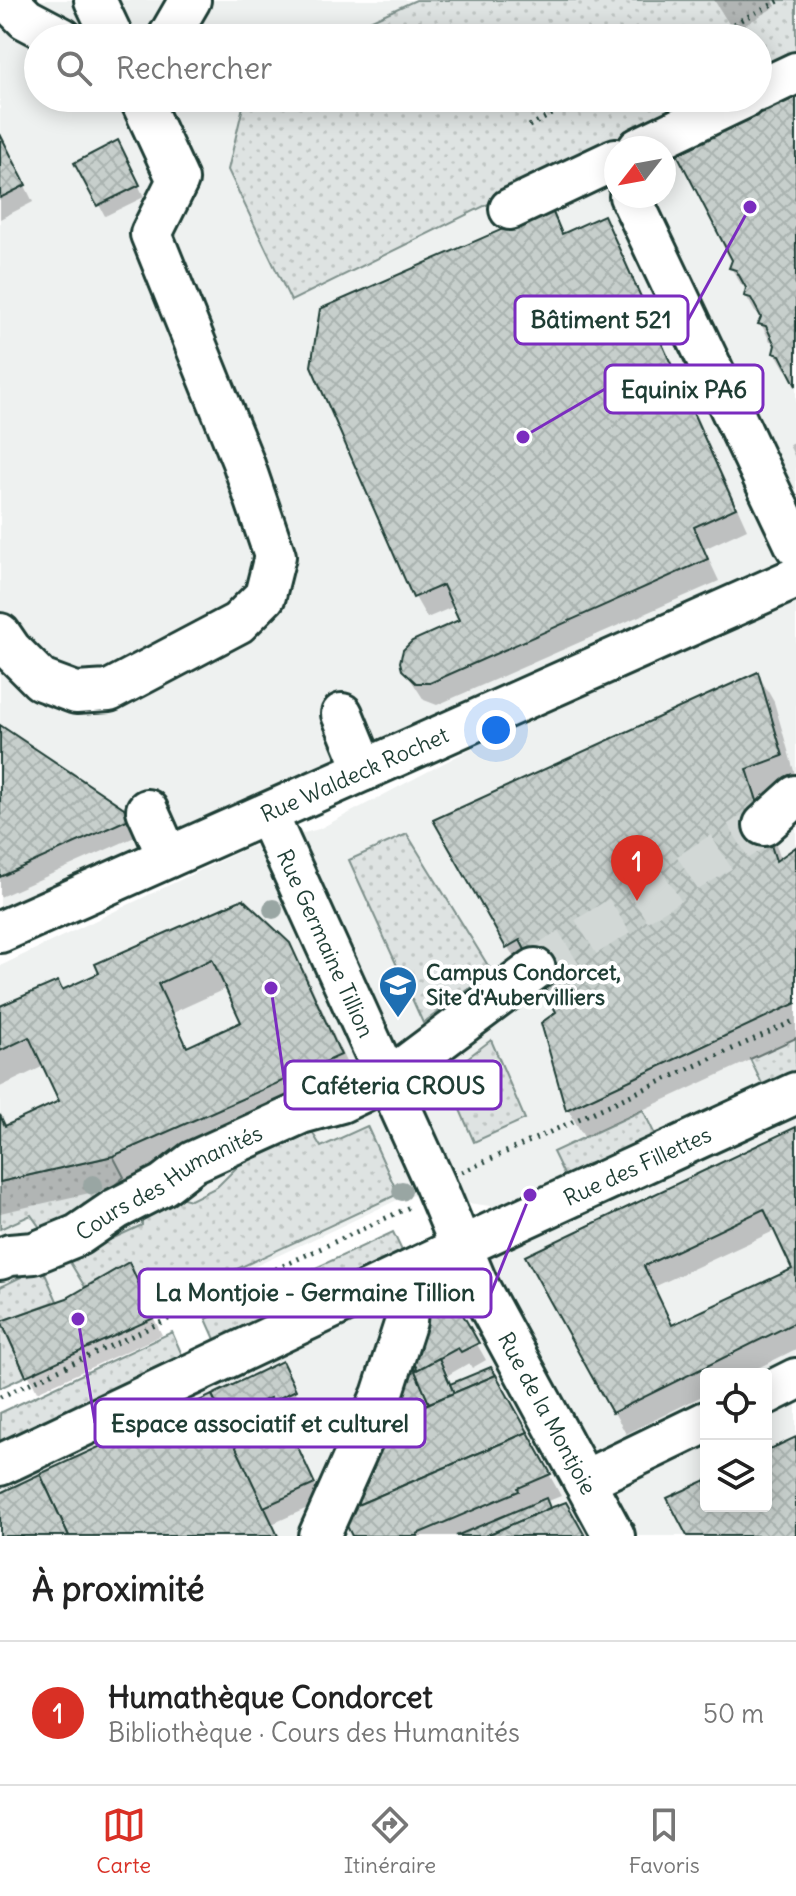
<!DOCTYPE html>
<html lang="fr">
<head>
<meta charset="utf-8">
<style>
  body { margin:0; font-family:Delius,sans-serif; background:#f2f2f2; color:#222 }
  .controls { position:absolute; right:24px; bottom:24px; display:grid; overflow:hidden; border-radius:8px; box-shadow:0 4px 20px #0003 }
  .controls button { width:72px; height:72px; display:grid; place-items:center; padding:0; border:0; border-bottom:2px solid #e0e0e0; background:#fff; color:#222; font:40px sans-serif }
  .compass { position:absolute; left:604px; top:136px; width:72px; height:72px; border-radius:50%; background:#fff; box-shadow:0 4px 20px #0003; rotate:239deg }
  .you { position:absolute; left:496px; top:730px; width:28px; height:28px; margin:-20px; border:6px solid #fff; border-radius:50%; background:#1a73e8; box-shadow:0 0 0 12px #1a73e833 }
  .badge { display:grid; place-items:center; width:52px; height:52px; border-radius:50%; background:#d93025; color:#fff; font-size:26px; font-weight:700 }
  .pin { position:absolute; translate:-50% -66px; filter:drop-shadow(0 2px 4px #0008) }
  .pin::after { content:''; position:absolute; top:42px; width:28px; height:24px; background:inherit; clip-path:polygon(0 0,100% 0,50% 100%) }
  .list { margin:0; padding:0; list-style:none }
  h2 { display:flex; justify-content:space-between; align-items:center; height:104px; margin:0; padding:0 32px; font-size:34px }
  h2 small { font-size:26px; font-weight:400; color:#767676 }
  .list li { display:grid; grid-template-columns:52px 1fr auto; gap:24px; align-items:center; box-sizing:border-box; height:144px; padding:0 32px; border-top:2px solid #e0e0e0 }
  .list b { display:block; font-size:30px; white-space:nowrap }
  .list p { margin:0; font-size:26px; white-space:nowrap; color:#767676 }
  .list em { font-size:26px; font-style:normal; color:#767676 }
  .icon { flex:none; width:44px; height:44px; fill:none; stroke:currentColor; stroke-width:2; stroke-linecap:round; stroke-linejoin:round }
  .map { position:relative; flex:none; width:796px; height:1536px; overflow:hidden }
  .search { position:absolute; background:#fff; box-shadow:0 4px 20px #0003; left:24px; right:24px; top:24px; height:88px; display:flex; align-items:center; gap:20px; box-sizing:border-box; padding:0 28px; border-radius:44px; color:#767676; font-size:30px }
  .sheet { height:248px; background:#fff }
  nav { display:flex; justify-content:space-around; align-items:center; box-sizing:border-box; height:112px; border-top:2px solid #e0e0e0; background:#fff; font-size:22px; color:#767676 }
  nav a { display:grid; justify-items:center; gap:4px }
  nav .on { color:#d93025 }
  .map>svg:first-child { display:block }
</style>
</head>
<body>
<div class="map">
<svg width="796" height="1536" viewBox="0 0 796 1536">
  <defs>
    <pattern id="grass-dots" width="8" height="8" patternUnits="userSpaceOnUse" patternTransform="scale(2)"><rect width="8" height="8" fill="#dee3e2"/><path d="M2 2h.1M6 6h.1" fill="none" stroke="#bec4c2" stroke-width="1.8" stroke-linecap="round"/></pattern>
    <pattern id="building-cross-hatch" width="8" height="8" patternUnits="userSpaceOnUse" patternTransform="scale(2)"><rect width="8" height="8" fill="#c7cfcc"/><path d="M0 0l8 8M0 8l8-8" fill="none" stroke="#aab3b0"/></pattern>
  </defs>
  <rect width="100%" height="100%" fill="#fff"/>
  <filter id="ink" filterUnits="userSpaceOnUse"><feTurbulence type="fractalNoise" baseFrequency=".0125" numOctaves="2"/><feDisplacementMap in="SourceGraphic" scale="16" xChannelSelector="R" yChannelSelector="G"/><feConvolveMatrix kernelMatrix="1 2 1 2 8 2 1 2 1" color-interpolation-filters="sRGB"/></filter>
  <g filter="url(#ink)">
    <g fill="#eef1f0" fill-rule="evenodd">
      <path d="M0 0H796V556L140 858 0 920ZM38 38H758V98H38ZM616 148H664V196H616Z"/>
      <path d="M796 577V1073L498 1207 408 1195 0 1385V966L247 848 319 829Z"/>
      <path d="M796 1113V1536H0V1483ZM706 1374H766V1506H706Z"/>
    </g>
    <g fill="url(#grass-dots)" stroke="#7e908b" stroke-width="2">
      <path d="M416 0H796V53L758 71V38H332Z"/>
      <path d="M245 98H704L291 301 228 170Z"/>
      <path d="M407 834 492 972 423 1023 349 860Z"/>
      <path d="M796 1038V1078L766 1092 750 1059Z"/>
      <path d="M491 1040 525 1119 474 1142 445 1075Z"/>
      <path d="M643 1110 658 1141 568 1183 553 1152Z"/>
      <path d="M367 1126 398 1194 151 1309 129 1263 85 1287 68 1259 142 1225V1211L172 1195 191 1200 217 1187 246 1158 312 1132 321 1147Z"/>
      <path d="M113 1156 124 1177 74 1221 41 1229 31 1215 0 1229V1182Z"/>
      <path d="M393 1232 406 1259 218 1346 206 1319Z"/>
      <path d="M42 1267 57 1301 1 1321 26 1376 0 1388V1287Z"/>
      <path d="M172 1332 186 1364 0 1452V1413Z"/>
    </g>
    <g fill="#0003" fill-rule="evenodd">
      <path d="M714 0H773L776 6 734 32Z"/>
      <path d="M0 135 33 202 0 219Z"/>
      <path d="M124 154 144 197 105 216 77 163Z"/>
      <path d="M550 210 564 235 604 218 616 239 747 529 704 549 719 581 437 705 424 700 404 669 462 621 455 606 427 618 415 597 313 365Z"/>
      <path d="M734 260 796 380 791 371 785 369 775 352 776 342 770 341 761 324 762 315 755 312 746 296 747 286 741 284 731 268Z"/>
      <path d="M796 442V460L789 445Z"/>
      <path d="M758 674 774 702 796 778V786L761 798 781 860 796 850V1039L584 1137 568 1109 543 1023 558 1012 536 968 524 975 436 821Z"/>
      <path d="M0 727 122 810 137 836 0 897Z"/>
      <path d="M289 944 306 974 356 1084 130 1184 0 1213V1113L7 1128 62 1102 44 1066 0 1087V1008L62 992 102 975ZM227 988 244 1023 189 1049 172 1013Z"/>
      <path d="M796 1129V1349L746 1374H706V1394L626 1434 528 1256ZM776 1230 794 1270 673 1327 654 1287Z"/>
      <path d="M128 1265 162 1335 37 1392 3 1322 68 1299Z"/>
      <path d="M445 1288 486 1360 472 1368 469 1363 448 1375 445 1367 441 1369 449 1386 508 1399 561 1496 546 1502 551 1510 583 1536H354L396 1437 410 1360ZM413 1358 420 1370 416 1373 411 1359Z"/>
      <path d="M281 1364 301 1402 279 1412 277 1408 259 1417 263 1427 282 1418 323 1501 272 1524 278 1536H0V1496Z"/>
    </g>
    <g fill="url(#building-cross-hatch)" stroke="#1f3d34" stroke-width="2" fill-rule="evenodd">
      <path d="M796 93V386L780 355 773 353 775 345 766 326 758 324 761 317 751 298 744 296 746 288 736 270 729 268 732 260 677 154Z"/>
      <path d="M0 134 26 185 0 198Z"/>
      <path d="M118 140 140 185 97 206 74 163Z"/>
      <path d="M551 208 562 234 604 215 736 508 694 527 708 559 430 683H416L402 670 400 662 403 650 412 641 459 620 443 585 413 598 311 366 320 309Z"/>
      <path d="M758 672 783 756 747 769 776 861 796 847V1003L566 1110 541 1023 556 1012 520 940 506 948 433 820Z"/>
      <path d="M0 725 124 808 129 819 0 877Z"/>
      <path d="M243 899 290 943 341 1055 113 1156 0 1182V1115L5 1126 59 1101 29 1037 0 1051V1006L58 981 62 990 99 973 95 964ZM212 959 241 1022 187 1047 158 984Z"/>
      <path d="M796 1127V1322L612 1413 525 1256ZM764 1209 792 1269 672 1325 644 1266Z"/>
      <path d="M129 1262 154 1318 26 1376 1 1321 67 1298Z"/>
      <path d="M446 1285 479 1343 461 1352 458 1348 418 1370 409 1355 421 1297Z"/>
      <path d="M409 1355 429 1403 397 1417 408 1358Z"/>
      <path d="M439 1358 454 1393 429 1403 415 1371Z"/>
      <path d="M282 1361 296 1390 271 1402 270 1398 254 1405 261 1421 231 1435 212 1395Z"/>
      <path d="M491 1367 496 1375 454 1393 450 1384Z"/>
      <path d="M496 1375 528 1432 348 1509 374 1444 394 1436 397 1417Z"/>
      <path d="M212 1395 278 1536H69L40 1474Z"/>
      <path d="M283 1415 315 1484 264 1507 232 1439Z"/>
      <path d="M528 1432 551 1474 518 1488 519 1491 417 1534 418 1536H352L344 1520 348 1509Z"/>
      <path d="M796 1437V1536H687L667 1498 706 1480V1506H766V1451Z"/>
      <path d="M40 1474 69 1536H0V1493Z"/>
      <path d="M546 1498 550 1508 485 1536H456Z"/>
      <path d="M566 1502 585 1536H485L550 1508Z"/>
    </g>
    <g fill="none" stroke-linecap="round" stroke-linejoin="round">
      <path stroke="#d2d8d6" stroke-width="40" stroke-dasharray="40 20" stroke-linecap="butt" d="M535 969 764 825"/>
      <defs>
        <g id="minor">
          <path d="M7 0 26 19 62 38"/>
          <path d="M95 0 113 38"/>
          <path d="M168 38 190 0"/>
          <path d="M758 91 796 73"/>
          <path d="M639 148 744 98"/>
          <path d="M630 196 796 546"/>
          <path d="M510 209 616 159"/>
          <path d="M0 634 11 650 41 680 76 693 109 691 238 623 265 596 275 556 243 462 151 234 178 180 140 98"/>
          <path d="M342 714 365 770"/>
          <path d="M147 810 168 857"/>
          <path id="s1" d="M267 814 435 1184 476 1282 614 1536"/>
          <path d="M764 825 796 796"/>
          <path id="s2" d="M0 932 796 578"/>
          <path id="s3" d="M0 1259 10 1255 34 1253 78 1235 116 1209 163 1185 193 1162 301 1113 341 1102 387 1080 535 969"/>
          <path d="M766 1394 796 1379"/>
          <path id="s4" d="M0 1465 461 1247 796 1093"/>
          <path d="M584 1481 706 1422"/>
          <path d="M319 1536 382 1395 406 1321 411 1271"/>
        </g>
      </defs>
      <use href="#minor" stroke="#1f3d34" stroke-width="46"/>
      <g stroke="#1f3d34" stroke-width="5" stroke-dasharray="2 6" stroke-linecap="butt">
        <path d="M705 38 781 0"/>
        <path d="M529 126 584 98"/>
        <path d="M462 1172 796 1020"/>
        <path d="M0 1397 412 1206"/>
      </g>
      <use href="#minor" stroke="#fff" stroke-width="40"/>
    </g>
    <g fill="#99a6a3">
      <circle cx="273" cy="909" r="10"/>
      <circle cx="93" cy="1185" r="10"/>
      <circle cx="402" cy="1191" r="10"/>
    </g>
  </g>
  <defs>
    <symbol id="university-pin" viewBox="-11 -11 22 30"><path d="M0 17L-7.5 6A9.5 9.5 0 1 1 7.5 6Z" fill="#1f6fb2" stroke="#fff"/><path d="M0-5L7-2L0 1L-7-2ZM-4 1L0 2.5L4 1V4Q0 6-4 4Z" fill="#fff"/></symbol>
  </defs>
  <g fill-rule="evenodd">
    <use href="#university-pin" x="376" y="963" width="44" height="60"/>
  </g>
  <g text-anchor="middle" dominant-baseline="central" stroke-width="8" stroke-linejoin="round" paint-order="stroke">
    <g font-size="22" fill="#1f3d34" stroke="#fff">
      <text stroke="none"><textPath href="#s2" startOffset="388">Rue Waldeck Rochet</textPath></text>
      <text stroke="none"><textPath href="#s1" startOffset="142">Rue Germaine Tillion</textPath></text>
      <text stroke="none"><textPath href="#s4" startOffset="704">Rue des Fillettes</textPath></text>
      <text stroke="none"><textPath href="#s3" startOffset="188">Cours des Humanités</textPath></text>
      <text stroke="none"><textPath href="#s1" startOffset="662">Rue de la Montjoie</textPath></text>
    </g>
    <g font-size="22" font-weight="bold" fill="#1f3d34" stroke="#fff" text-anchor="start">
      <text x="426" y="972">Campus Condorcet,<tspan x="426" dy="25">Site d'Aubervilliers</tspan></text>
    </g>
  </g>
  <path fill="none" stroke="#7b2cbf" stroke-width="3" d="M750 207L688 320M523 437L605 389M271 988L285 1085M530 1195L491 1293M78 1319L95 1423"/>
  <g fill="#7b2cbf" stroke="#fff" stroke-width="3">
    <circle cx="750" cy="207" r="8"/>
    <circle cx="523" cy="437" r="8"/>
    <circle cx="271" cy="988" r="8"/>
    <circle cx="530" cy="1195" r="8"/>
    <circle cx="78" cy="1319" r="8"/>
  </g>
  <g fill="#fff" stroke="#7b2cbf" stroke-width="3">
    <rect x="515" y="296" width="173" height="48" rx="8"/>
    <rect x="605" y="365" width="158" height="48" rx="8"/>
    <rect x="285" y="1061" width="216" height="48" rx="8"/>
    <rect x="139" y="1269" width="352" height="48" rx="8"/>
    <rect x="95" y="1399" width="330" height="48" rx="8"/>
  </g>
  <g font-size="24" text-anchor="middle" font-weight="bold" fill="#1f3d34">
    <text x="601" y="328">Bâtiment 521</text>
    <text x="684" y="398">Equinix PA6</text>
    <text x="393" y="1094">Caféteria CROUS</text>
    <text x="315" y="1301">La Montjoie - Germaine Tillion</text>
    <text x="260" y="1432">Espace associatif et culturel</text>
  </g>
</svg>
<div class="controls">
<button><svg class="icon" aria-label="locate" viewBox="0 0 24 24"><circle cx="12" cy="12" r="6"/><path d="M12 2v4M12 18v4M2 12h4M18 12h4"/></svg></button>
<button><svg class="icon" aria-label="layers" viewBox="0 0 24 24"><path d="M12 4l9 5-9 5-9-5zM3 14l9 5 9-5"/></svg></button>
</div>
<svg class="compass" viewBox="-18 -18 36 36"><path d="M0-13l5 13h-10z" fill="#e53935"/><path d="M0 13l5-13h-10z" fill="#767676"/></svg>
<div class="you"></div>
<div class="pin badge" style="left:637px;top:901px">1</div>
<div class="search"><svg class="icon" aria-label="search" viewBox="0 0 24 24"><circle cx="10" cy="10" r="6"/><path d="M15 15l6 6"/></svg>Rechercher</div>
</div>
<section class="sheet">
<h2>À proximité<small></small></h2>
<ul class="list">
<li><span class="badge">1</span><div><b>Humathèque Condorcet</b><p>Bibliothèque · Cours des Humanités</p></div><em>50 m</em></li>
</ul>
</section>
<nav>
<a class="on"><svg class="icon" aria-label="map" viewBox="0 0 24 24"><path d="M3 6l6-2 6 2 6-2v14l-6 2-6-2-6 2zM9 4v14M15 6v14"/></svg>Carte</a>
<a><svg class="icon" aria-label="directions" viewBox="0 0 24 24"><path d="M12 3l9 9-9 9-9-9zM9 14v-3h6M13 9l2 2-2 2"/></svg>Itinéraire</a>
<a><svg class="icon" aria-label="saved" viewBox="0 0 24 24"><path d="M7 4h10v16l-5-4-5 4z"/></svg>Favoris</a>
</nav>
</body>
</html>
